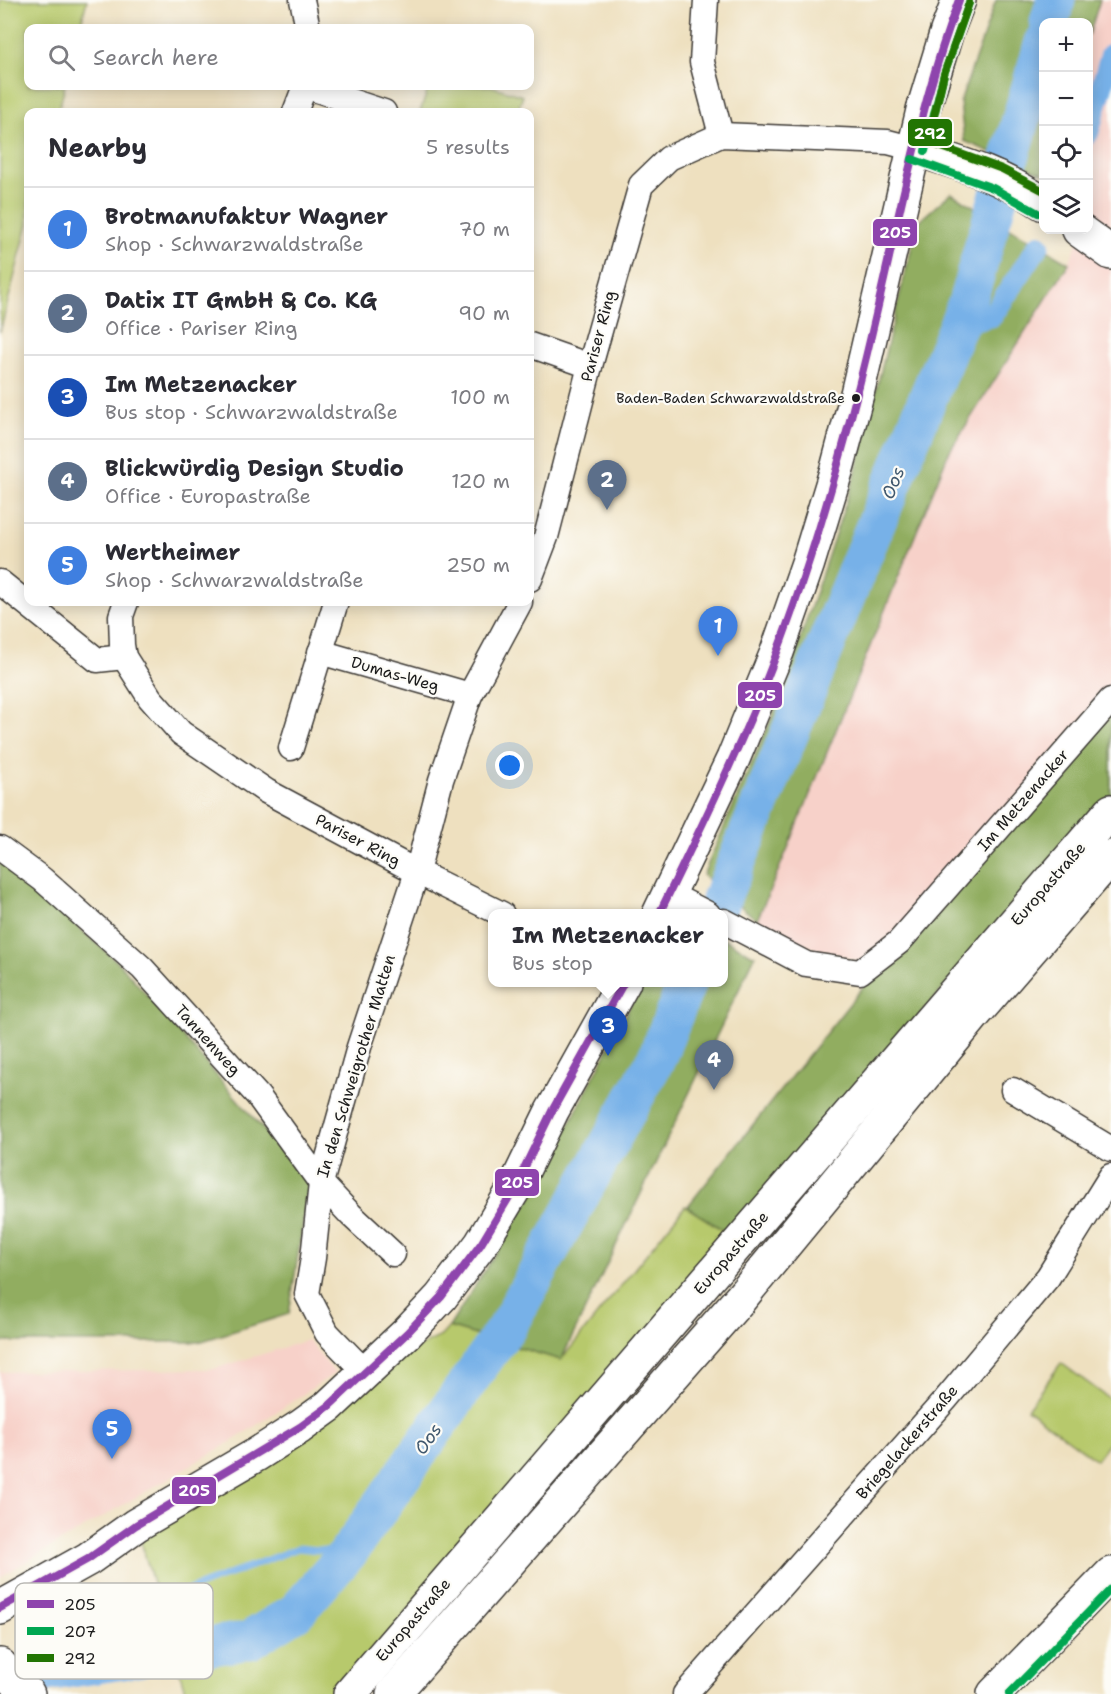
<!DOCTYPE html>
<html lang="en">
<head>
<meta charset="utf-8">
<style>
  body { margin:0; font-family:"Shantell Sans",sans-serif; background:#f2f2f3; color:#2b2b33 }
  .controls { position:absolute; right:18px; top:18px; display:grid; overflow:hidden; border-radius:12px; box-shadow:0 3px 15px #0003 }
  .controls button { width:54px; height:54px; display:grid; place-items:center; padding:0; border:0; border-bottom:2px solid #e1e1e2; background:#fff; color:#2b2b33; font:30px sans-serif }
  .you { position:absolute; left:510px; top:766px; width:21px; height:21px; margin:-15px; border:4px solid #fff; border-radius:50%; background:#1a73e8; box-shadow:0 0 0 9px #1a73e833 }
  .badge { display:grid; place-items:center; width:39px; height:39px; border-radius:50%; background:#7c3aed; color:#fff; font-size:20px; font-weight:700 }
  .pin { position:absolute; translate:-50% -50px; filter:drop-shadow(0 2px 3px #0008) }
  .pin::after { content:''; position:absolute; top:32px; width:21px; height:18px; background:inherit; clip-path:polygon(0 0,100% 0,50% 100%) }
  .popup { position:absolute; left:488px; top:909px; width:240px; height:78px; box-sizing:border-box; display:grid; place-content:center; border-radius:12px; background:#fff; filter:drop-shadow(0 2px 4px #0005); font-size:20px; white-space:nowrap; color:#7c7c81 }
  .popup b { font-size:22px; color:#2b2b33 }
  .popup::after { content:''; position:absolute; left:50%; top:100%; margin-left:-12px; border:12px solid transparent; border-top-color:#fff }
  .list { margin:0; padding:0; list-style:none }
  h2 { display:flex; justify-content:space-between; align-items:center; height:78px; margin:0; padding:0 24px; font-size:26px }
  h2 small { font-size:20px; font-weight:400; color:#7c7c81 }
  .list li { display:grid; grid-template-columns:39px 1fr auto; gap:18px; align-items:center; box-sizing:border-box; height:84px; padding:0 24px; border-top:2px solid #e1e1e2 }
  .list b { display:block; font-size:22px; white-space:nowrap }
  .list p { margin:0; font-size:20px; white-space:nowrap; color:#7c7c81 }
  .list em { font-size:20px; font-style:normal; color:#7c7c81 }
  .icon { flex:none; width:33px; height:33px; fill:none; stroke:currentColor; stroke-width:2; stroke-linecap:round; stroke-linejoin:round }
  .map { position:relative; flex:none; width:1111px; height:1694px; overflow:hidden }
  .search { position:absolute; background:#fff; box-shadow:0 3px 15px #0003; left:24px; top:24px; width:510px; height:66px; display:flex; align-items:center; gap:15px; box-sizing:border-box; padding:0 21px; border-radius:12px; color:#7c7c81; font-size:22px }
  .panel { position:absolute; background:#fff; box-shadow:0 3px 15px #0003; left:24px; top:108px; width:510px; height:498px; border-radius:12px }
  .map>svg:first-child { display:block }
</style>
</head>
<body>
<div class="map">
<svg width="1111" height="1694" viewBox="0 0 1111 1694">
  <rect width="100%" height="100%" fill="#fdfcf7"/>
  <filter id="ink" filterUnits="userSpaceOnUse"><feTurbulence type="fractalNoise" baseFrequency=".0167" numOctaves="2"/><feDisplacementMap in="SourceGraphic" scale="12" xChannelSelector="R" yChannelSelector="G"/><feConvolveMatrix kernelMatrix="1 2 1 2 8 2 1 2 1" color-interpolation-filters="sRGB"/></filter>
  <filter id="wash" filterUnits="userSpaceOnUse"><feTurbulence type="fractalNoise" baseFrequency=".008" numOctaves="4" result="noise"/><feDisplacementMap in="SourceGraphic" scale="24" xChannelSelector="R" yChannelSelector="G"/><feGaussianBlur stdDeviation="1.35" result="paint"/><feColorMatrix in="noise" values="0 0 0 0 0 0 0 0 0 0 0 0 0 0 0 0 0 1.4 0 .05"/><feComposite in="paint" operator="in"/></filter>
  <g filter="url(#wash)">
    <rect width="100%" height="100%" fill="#eee0bf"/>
    <g fill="#f7d1c9">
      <path d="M1100 0H1111V698L879 967 800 944 757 920 791 841 949 452 1069 263 1083 230H1088L1089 216 1091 209 1088 207 1089 35Z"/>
      <path d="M308 1340 335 1373 234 1440 0 1577V1372L214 1369Z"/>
    </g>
    <g fill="#b7c96c" stroke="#6a7244" stroke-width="1.5">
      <path d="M0 0H87L80 28H28V86H65L58 112H28V224L0 332Z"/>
      <path d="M429 86H491L523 96 517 112H420Z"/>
      <path d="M685 1206 731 1235 337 1694H186L136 1525 366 1373 441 1336 449 1327 561 1360Z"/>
      <path d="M1061 1363 1111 1400V1440L1096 1460 1027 1409Z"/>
    </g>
    <g fill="#91ad60" stroke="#56643e" stroke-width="1.5">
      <path d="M996 0H1100L1089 35 1088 22H1044L1043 174 964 141 960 102Z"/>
      <path d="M951 193 1069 263 949 452 791 841 757 920 703 875 781 696 855 475 918 222Z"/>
      <path d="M1111 700V794L731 1235 687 1207 899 942Z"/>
      <path d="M0 862 38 892 120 964 309 1182 289 1314 199 1342H0Z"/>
      <path d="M724 939 755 956 561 1360 449 1327 535 1191 642 983 724 982Z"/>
    </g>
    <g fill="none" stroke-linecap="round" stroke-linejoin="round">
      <path stroke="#77b1e8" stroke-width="7" d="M160 1601 298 1548 348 1553"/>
      <g stroke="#77b1e8" stroke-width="22">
        <path d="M1088 133 1111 55"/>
        <path d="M957 325 992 316 1039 245"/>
      </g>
      <g stroke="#77b1e8" stroke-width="39">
        <path d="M1049 22 1056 0"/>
        <path d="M715 914 967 303 1044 42"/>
        <path d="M0 1688 46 1672 250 1640 296 1612 348 1553 508 1325 657 1057 687 982"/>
      </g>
    </g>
  </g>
  <g filter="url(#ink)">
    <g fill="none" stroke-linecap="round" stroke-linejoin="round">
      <defs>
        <g id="street">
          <path d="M302 0 308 28"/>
          <path d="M706 0 702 62 721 135"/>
          <path d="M305 86 384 112"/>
          <path d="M295 112 305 86"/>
          <path d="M530 345 590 366"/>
          <path d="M530 579 546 537 590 366 641 185 669 158 721 135 888 142 915 149"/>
          <path d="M0 582 97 660 124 657"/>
          <path d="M126 602 121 616 122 645 124 657 150 698 181 733 266 791 417 872 441 780 470 695 520 602"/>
          <path d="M320 652 470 695"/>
          <path d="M291 748 336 602"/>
          <path d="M0 848 42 879 142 968 258 1096 321 1183 351 1215 393 1254"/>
          <path d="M669 894 708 914"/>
          <path d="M724 921 806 964 860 972 899 942 1111 700"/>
          <path d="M1013 1090 1111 1149"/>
          <path d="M366 1373 327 1333 307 1294 313 1258 321 1183 359 1047 417 872 502 914"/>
          <path d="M685 1694 946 1399 1048 1277 1111 1176"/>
        </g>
        <g id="secondary">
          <path d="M915 149C962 164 1003 176 1044 204"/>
          <path d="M1079 230 1111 253"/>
          <path d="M659 914 733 759 777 652 808 563 838 465 857 394 923 110 947 31 959 0"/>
          <path d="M0 1608 88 1559 136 1525 256 1455 300 1427 329 1406 407 1333 441 1297 481 1244 514 1189 552 1111 624 982"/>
          <path d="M0 1665 28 1694"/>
          <path d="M994 1694 1111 1574"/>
        </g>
        <g id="primary">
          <path d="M350 1694 1111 811"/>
          <path d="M393 1694 740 1299 973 1016 1111 857"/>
        </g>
      </defs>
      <use href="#street" stroke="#3c3934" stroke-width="27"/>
      <use href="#secondary" stroke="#3c3934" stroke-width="36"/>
      <use href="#primary" stroke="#3c3934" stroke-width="36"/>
      <use href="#street" stroke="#fff" stroke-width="24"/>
      <use href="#secondary" stroke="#fff" stroke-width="33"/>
      <use href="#primary" stroke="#fff" stroke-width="33"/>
      <defs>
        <g id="bus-1">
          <path d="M659 914C684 863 709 812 732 760 776 665 810 565 838 464 863 377 882 288 902 200 918 132 934 65 959 0"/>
          <path d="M0 1608 88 1559 136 1525 300 1427 329 1406 407 1333 441 1297 481 1244 514 1189 552 1111 624 982"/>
        </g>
        <g id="bus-2">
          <path d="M925 151 944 74 969 3"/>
          <path d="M912 159 993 188 1038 213"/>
          <path d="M1009 1694 1111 1589"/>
        </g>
        <path id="bus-3" d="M969 3 944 74 928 142 1002 169 1044 191"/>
      </defs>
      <use href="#bus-1" stroke="#fdfcf7" stroke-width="12"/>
      <use href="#bus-2" stroke="#fdfcf7" stroke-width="12"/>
      <use href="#bus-3" stroke="#fdfcf7" stroke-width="12"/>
      <use href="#bus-1" stroke="#8e44ad" stroke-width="8"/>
      <use href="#bus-2" stroke="#00a651" stroke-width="8"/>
      <use href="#bus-3" stroke="#227503" stroke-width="8"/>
    </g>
  </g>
  <circle fill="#1c1c1c" stroke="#fdfcf7" stroke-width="2" cx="856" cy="398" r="5"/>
  <g text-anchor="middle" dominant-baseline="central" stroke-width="4.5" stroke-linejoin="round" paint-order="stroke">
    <g font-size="14" fill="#1c1c1c" stroke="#fdfcf7" text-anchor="end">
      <text x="845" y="398">Baden-Baden Schwarzwaldstraße</text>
    </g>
    <g font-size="16" fill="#1c1c1c" stroke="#fdfcf7">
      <text transform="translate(598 336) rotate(-75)">Pariser Ring</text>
      <text transform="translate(395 674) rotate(16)">Dumas-Weg</text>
      <text transform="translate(1023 800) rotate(-49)">Im Metzenacker</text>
      <text transform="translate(358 840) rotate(28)">Pariser Ring</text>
      <text transform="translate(1048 884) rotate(-49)">Europastraße</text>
      <text transform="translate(208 1040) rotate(48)">Tannenweg</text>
      <text transform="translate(356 1066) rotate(-73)">In den Schweigrother Matten</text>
      <text transform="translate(731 1253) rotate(-49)">Europastraße</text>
      <text transform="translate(907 1442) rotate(-49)">Briegelackerstraße</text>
      <text transform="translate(413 1620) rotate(-49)">Europastraße</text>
    </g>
    <g font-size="18" font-style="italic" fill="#40586e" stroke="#fdfcf7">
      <text transform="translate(893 483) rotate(-68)">Oos</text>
      <text transform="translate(428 1439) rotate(-55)">Oos</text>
    </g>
  </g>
  <rect x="15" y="1583" width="198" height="96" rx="9" fill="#fdfcf7" stroke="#bab9b5" stroke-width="1.5"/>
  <rect x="27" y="1600" width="27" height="8" fill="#8e44ad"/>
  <rect x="27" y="1627" width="27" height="8" fill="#00a651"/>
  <rect x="27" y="1654" width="27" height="8" fill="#227503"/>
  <g font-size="16" fill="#1c1c1c">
    <text x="64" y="1610">205</text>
    <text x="64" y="1637">207</text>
    <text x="64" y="1664">292</text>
  </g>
  <g stroke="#fdfcf7" stroke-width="2">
    <rect x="907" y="118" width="46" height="29" rx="6" fill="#227503"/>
    <rect x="872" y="218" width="46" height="29" rx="6" fill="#8e44ad"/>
    <rect x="737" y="681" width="46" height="28" rx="6" fill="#8e44ad"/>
    <rect x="494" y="1168" width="46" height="29" rx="6" fill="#8e44ad"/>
    <rect x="171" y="1476" width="46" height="29" rx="6" fill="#8e44ad"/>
  </g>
  <g font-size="16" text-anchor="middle" font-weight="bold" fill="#fff">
    <text x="930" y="139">292</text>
    <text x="895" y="238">205</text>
    <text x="760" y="701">205</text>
    <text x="517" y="1188">205</text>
    <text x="194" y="1496">205</text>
  </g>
</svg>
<div class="controls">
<button>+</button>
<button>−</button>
<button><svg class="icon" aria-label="locate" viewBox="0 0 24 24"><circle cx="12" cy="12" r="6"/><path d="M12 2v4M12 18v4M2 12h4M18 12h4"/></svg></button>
<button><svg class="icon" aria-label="layers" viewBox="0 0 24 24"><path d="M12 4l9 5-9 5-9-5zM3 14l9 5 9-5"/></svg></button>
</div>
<div class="you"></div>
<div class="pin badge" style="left:718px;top:656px;background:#3f7fe0">1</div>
<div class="pin badge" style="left:607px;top:510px;background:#5c6f8a">2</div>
<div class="pin badge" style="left:608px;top:1056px;background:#1a4fb4">3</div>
<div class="popup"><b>Im Metzenacker</b>Bus stop</div>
<div class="pin badge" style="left:714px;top:1090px;background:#5c6f8a">4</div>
<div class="pin badge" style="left:112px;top:1459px;background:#3f7fe0">5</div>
<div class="search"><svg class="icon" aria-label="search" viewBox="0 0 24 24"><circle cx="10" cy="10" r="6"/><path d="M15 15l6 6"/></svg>Search here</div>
<section class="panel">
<h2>Nearby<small>5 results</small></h2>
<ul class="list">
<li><span class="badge" style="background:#3f7fe0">1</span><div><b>Brotmanufaktur Wagner</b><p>Shop · Schwarzwaldstraße</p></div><em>70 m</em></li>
<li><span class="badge" style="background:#5c6f8a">2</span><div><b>Datix IT GmbH &amp; Co. KG</b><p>Office · Pariser Ring</p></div><em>90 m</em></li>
<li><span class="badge" style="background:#1a4fb4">3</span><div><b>Im Metzenacker</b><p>Bus stop · Schwarzwaldstraße</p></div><em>100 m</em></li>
<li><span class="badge" style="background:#5c6f8a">4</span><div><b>Blickwürdig Design Studio</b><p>Office · Europastraße</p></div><em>120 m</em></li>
<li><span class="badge" style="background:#3f7fe0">5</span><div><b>Wertheimer</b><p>Shop · Schwarzwaldstraße</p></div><em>250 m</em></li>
</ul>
</section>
</div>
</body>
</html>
